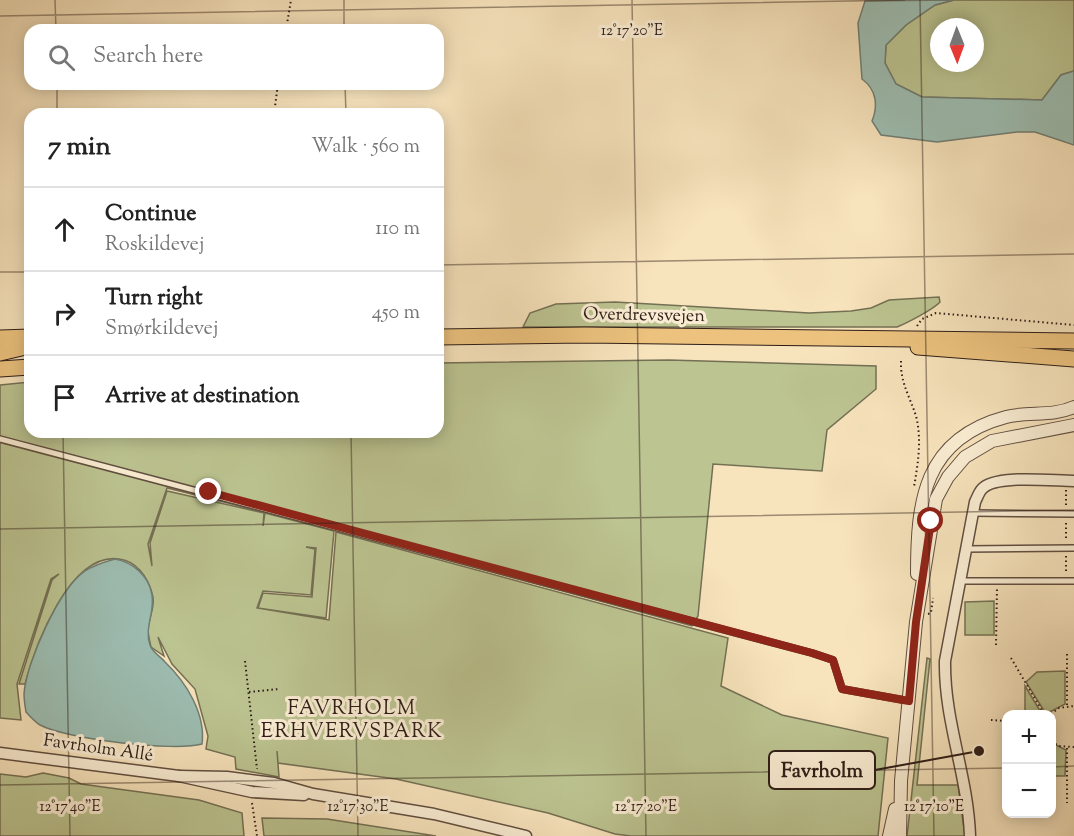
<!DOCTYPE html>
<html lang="en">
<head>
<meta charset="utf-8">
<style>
  body { margin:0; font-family:"Sorts Mill Goudy",serif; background:#f2f2f2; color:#222 }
  .controls { position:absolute; right:18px; bottom:18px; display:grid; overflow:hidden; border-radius:12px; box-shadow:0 3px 15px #0003 }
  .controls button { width:54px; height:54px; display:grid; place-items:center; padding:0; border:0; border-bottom:2px solid #e0e0e0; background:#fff; color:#222; font:30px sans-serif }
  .compass { position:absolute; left:930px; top:18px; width:54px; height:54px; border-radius:50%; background:#fff; box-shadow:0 3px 15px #0003; rotate:179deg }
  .stop { position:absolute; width:18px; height:18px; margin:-14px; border:4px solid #8f2418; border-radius:50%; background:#fff }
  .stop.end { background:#8f2418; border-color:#fff; box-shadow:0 2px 6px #0008 }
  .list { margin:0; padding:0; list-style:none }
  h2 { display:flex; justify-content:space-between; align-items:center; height:78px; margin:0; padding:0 24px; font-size:26px }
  h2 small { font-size:20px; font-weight:400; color:#767676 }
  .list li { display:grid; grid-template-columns:39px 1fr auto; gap:18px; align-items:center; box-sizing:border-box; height:84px; padding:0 24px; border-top:2px solid #e0e0e0 }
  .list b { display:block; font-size:22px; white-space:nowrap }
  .list p { margin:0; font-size:20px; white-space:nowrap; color:#767676 }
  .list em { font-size:20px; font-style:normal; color:#767676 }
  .icon { flex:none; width:33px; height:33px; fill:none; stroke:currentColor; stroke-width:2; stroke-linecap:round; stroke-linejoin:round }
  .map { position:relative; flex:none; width:1074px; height:836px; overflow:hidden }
  .search { position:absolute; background:#fff; box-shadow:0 3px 15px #0003; left:24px; top:24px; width:420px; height:66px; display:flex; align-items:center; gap:15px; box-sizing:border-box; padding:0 21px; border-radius:18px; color:#767676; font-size:22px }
  .panel { position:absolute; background:#fff; box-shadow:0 3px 15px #0003; left:24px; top:108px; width:420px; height:330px; border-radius:18px }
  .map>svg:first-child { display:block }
</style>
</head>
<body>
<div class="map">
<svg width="1074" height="836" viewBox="0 0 1074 836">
  <rect width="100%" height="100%" fill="#f7e3bc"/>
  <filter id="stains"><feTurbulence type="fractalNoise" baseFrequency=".00333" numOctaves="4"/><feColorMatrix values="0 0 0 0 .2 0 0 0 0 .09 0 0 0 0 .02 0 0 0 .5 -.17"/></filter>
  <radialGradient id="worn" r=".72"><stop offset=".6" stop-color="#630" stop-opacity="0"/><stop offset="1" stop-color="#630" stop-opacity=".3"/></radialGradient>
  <g fill="#bcc491" stroke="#747054" stroke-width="1.5" fill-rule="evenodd">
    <path d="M954 0H1074V71L1061 75 1042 100 922 97 896 84 885 63 886 45 906 25 935 5ZM939 27H975V63H939Z"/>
    <path d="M939 297 940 302C934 309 907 323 897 327H523L530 313 556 304 615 302 809 313 851 311 871 308 889 300Z"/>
    <path d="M669 360 876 366V389L827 430 822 471 713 464 698 616 692 626 338 530 167 488 148 544 152 566 150 543 167 491 264 513 263 526 265 513 334 531 326 618 258 608 263 593 312 597 316 548 306 547 315 549 311 595 263 591 257 608 329 620 336 532 728 638 721 686 782 715 888 738 878 836H631L615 834 548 813 396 779 278 763 277 751 279 777 236 769 235 757 206 749 208 736 195 689 172 664 158 637 164 656 151 647C150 642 148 635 148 629 149 617 156 605 152 593 147 576 136 561 119 559 69 552 35 647 25 684H19L52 580 59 574 51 579 17 684 21 720 0 718V385L30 382V432H438V363Z"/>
    <path d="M994 601V635H965V602Z"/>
    <path d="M927 658 930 659 917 785H958L965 836H907Z"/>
    <path d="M1065 671V704L1046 714 1026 682 1037 672Z"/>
    <path d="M1025 686 1042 714H1025Z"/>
    <path d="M1052 743 1066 750 1065 776H1052Z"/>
    <path d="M43 773 69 778 81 784 199 800 242 813 244 836H0V774L26 777Z"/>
    <path d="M262 818 327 819 436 836H264Z"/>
  </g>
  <g fill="#9dbeb2" stroke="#707e74" stroke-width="1.5">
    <path d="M954 0 935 5 906 25 886 45 885 63 896 84 922 97 1042 100 1061 75 1074 71V145L1035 132H1017L937 142 881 135 872 121C878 106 877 90 862 79L858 23 865 1Z"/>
    <path d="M115 559C132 562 149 575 152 595 155 612 144 628 150 645 152 652 161 657 165 662 186 682 206 714 202 744 174 752 66 739 40 725 35 722 30 716 26 712 25 706 24 700 24 694 26 663 59 589 85 571 94 565 104 562 115 559Z"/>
  </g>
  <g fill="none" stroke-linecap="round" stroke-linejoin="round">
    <defs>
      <g id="service">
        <path d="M0 439 812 653 833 660 842 689 909 701"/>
        <path d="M973 513 1074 514"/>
        <path d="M966 549 1074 548"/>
        <path d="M960 581H1074"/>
      </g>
      <g id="minor">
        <path d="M0 753 179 776 252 792 304 795"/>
        <path d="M179 776 227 777 274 783 313 794 434 814 526 836"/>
        <path d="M970 836C968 776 944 721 945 661L975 502C977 498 979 492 982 489 995 474 1053 481 1074 481"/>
      </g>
      <g id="tertiary">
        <path d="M917 574C917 502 923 439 1006 417 1029 411 1052 417 1074 407"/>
        <path d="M889 836 895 809"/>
        <path d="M900 836 901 781 916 622 936 499 948 477 965 457 992 441 1074 425"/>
      </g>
      <g id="primary">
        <path d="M438 337 585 335 1074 341"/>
        <path d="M0 338 30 337"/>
        <path d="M918 347 1074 359"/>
        <path d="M0 353 30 346"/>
        <path d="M0 369 30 367"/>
      </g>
    </defs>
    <use href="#service" stroke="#604e40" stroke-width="8"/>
    <use href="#minor" stroke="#604e40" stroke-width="13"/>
    <use href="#tertiary" stroke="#604e40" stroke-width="14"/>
    <use href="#primary" stroke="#2d1d17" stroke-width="17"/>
    <g stroke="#2d1d17" stroke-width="2" stroke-dasharray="1.5 3" stroke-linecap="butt">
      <path d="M286 30 291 0"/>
      <path d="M274 114 278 84"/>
      <path d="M917 326 922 319 936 313 1074 325"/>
      <path d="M901 361C900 382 910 397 916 416 922 440 918 463 914 487"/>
      <path d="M1066 490V505"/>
      <path d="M1066 523V541"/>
      <path d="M1066 556V574"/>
      <path d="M928 614 931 613 933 598"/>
      <path d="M996 645 997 588"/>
      <path d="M1011 658 1044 714"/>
      <path d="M245 661 257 769"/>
      <path d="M249 692 279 689"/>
      <path d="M1067 705V652"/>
      <path d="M1051 714 1059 708 1074 706"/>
      <path d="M991 720 1006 721"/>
      <path d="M1052 741 1058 746 1074 747"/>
      <path d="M1067 748V803"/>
      <path d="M252 803 257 836"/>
    </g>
    <use href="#service" stroke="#faedd3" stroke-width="5"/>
    <use href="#minor" stroke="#faedd3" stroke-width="10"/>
    <use href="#tertiary" stroke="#faedd3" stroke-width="12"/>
    <use href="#primary" stroke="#ecc27e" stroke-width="15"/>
  </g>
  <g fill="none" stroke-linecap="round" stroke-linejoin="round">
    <path stroke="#8f2418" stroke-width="8" d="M209 492 812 653 833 660 842 689 909 701 916 622 931 521"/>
  </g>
  <path fill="none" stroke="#2d1d17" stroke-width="1.5" stroke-opacity="0.45" d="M55 0 56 30M344 0V30M632 0 646 836M920 0 934 836M0 16 905 0M57 84V114M345 84 346 114M438 265 1074 254M0 272H30M63 432 70 836M351 432 358 836M0 529 1074 510M1052 767 1074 766M0 785 1006 768"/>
  <g text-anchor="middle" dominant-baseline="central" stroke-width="6" stroke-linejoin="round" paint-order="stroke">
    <g font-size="18" fill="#2d1d17" stroke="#faedd3">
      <text transform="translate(644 316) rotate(1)">Overdrevsvejen</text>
      <text transform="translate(98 749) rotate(8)">Favrholm Allé</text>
    </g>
    <g font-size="20" letter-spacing="1.5" fill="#2d1d17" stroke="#faedd3">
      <text x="352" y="709">FAVRHOLM<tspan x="352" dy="23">ERHVERVSPARK</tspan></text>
    </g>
  </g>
  <g font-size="15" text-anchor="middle" fill="#2d1d17" stroke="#faedd3" stroke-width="6" stroke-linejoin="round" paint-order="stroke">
    <text x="632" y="35">12°17'20"E</text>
    <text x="70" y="811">12°17'40"E</text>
    <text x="358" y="811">12°17'30"E</text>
    <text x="646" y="811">12°17'20"E</text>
    <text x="934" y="811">12°17'10"E</text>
  </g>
  <path fill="none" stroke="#2d1d17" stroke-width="2" d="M979 751L875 770"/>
  <circle fill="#2d1d17" stroke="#faedd3" stroke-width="2" cx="979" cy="751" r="6"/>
  <rect fill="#faedd3" stroke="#2d1d17" stroke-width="2" x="769" y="751" width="106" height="38" rx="6"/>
  <g font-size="20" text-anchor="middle" font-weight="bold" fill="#2d1d17">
    <text x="822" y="777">Favrholm</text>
  </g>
  <rect width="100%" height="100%" filter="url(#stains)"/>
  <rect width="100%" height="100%" fill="url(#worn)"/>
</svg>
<div class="controls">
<button>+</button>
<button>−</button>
</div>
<svg class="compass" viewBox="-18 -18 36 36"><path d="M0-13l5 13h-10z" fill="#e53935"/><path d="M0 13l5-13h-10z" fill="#767676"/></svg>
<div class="stop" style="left:931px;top:521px"></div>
<div class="stop end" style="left:209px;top:492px"></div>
<div class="search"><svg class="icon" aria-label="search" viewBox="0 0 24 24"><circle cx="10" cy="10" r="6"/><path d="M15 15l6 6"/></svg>Search here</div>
<section class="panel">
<h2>7 min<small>Walk · 560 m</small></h2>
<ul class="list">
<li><svg class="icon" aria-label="ahead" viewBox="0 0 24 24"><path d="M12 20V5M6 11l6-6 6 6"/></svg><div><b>Continue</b><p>Roskildevej</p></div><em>110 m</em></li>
<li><svg class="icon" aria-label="right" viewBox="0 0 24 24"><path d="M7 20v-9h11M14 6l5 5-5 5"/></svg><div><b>Turn right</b><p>Smørkildevej</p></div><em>450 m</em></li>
<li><svg class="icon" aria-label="arrive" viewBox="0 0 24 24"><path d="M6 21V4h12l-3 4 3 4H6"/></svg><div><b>Arrive at destination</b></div></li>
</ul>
</section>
</div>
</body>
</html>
